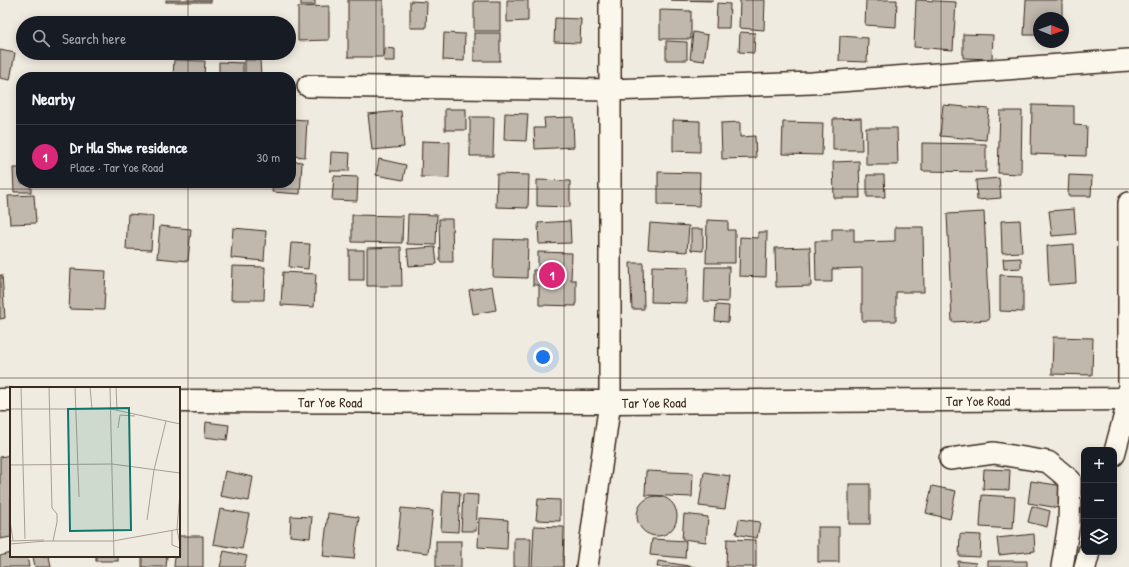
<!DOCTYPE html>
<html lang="en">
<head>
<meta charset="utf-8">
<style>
  body { margin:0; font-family:"Patrick Hand",sans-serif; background:#242831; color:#f1f3f6 }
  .controls { position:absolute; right:12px; bottom:12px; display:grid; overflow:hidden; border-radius:8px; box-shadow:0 2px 10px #0003 }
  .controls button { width:36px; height:36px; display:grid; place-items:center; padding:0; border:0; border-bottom:1px solid #363941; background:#171b24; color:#f1f3f6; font:20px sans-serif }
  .compass { position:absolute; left:1033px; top:12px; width:36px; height:36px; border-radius:50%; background:#171b24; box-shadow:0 2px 10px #0003; rotate:91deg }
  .you { position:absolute; left:543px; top:357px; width:14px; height:14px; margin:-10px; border:3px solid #fff; border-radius:50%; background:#1a73e8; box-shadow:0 0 0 6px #1a73e833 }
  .badge { display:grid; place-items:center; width:26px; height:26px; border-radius:50%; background:#db2777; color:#fff; font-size:13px; font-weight:700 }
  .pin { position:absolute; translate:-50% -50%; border:2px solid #fff; box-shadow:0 1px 4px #0006 }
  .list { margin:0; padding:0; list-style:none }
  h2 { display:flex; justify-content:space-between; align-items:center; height:52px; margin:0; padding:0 16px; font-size:17px }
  h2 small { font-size:13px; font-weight:400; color:#9ea1a6 }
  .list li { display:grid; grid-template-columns:26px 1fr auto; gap:12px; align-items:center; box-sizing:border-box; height:64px; padding:0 16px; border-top:1px solid #363941 }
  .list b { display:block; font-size:15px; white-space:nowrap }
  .list p { margin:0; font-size:13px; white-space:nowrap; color:#9ea1a6 }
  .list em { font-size:13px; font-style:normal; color:#9ea1a6 }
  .icon { flex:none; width:22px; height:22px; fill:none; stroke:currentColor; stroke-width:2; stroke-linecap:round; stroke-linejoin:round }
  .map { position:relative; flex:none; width:1129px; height:567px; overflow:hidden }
  .search { position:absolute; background:#171b24; box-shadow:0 2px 10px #0003; left:16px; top:16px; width:280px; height:44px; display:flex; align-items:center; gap:10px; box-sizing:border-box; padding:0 14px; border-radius:22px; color:#9ea1a6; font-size:15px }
  .panel { position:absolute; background:#171b24; box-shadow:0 2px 10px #0003; left:16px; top:72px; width:280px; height:116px; border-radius:16px }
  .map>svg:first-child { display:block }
</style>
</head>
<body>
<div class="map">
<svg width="1129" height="567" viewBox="0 0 1129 567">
  <rect width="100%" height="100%" fill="#f0ebe0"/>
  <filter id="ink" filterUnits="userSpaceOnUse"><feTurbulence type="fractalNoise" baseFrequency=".025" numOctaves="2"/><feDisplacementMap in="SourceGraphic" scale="8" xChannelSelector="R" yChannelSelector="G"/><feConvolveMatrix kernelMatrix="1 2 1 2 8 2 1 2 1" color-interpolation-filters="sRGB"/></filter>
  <g filter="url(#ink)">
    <g fill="#c0b8ad" stroke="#3b2a1e">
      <rect x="166" y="0" width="45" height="2"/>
      <rect x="301" y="0" width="14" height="5"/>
      <rect x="348" y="0" width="35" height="57"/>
      <path d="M507 0H528V21L507 22Z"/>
      <path d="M671 0H713V1Z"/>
      <path d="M740 0H765L764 30 739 28Z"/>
      <path d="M866 0H897L896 27 865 25Z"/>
      <path d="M916 0 956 2 953 50 914 47Z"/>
      <path d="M1026 0H1062V18H1039V35H1024Z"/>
      <path d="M410 1 427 2 426 28H410Z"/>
      <rect x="474" y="1" width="26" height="30"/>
      <path d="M717 3 730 4 729 28H716Z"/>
      <path d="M329 6V40L298 41V7Z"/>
      <path d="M660 10 691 11V39H660Z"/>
      <path d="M555 18 581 19 580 43 554 42Z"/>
      <path d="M693 32 708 35 704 61 690 59Z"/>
      <path d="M740 32 755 33 754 53 739 52Z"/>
      <path d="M444 33 465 34 464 61 443 60Z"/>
      <rect x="474" y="33" width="26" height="28"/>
      <path d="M963 34 993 35 992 59 963 58Z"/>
      <path d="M840 36 868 38 867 62 839 61Z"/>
      <path d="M666 41 687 42V60H666Z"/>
      <path d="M385 48 395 49V61H384Z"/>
      <path d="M0 50 15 53 10 80 0 78Z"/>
      <path d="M174 60 205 61 204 76 173 77Z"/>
      <path d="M245 60H260L261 77H245Z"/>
      <path d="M219 62 243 63V77H219Z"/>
      <path d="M943 105 989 109 986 140 940 136Z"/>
      <path d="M1032 105 1074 106V125L1087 126 1086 156 1031 154Z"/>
      <rect x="445" y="109" width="21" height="21"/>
      <path d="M401 111 404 147 372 150 368 114Z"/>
      <path d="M1000 111H1022L1021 174 998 173Z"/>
      <path d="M505 113 528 114 526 141 504 140Z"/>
      <path d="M470 117H494L493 156H470Z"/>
      <path d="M573 117 574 147 535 149 534 128H545L544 118Z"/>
      <path d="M861 118 862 150H833V119Z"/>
      <path d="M291 119 307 120 305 157 291 156Z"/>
      <path d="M673 120 700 121V152L673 151Z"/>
      <path d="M740 122V137L755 136 756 158 722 159 721 123Z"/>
      <path d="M783 122 823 123 822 155 782 154Z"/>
      <path d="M866 128H897L898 165H866Z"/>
      <path d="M422 141 450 142 449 178 421 177Z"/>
      <path d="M922 143 986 144V172L922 171Z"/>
      <path d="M331 152 350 153 349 171H330Z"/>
      <path d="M379 159 406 165 403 180 376 175Z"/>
      <path d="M291 161 302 162 300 194 272 192 273 183H291Z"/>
      <path d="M859 161 860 198H834L833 162Z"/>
      <path d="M13 168H21V183H31V192H14Z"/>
      <path d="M658 172 700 173 699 206 658 205Z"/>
      <path d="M497 174 529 175 528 208 496 207Z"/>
      <path d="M867 175H884L885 197H867Z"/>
      <path d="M1069 175 1092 176 1091 196H1068Z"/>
      <path d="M334 176 358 177 357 201 332 200Z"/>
      <path d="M999 178 1001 198 977 200 976 180Z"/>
      <path d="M537 180 570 181V207L537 206Z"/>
      <path d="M34 195 36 223 10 224 8 196Z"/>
      <path d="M1074 209 1076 234 1052 236 1049 211Z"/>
      <path d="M984 212 989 320 952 322 947 214Z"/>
      <path d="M128 214 153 216 151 250 126 249Z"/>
      <path d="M408 214 437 215 436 245 407 244Z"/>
      <path d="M352 215 403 216 402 243 352 242Z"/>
      <path d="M439 219H452L453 262H440Z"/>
      <path d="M707 220 728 221V230H735V263H706Z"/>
      <path d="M1020 220 1022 252 1002 253 1001 221Z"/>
      <path d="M570 221 571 243 539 244 538 223Z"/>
      <path d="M650 223 689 226 687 252 648 249Z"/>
      <path d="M160 226 191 229 188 261 157 258Z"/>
      <path d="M895 227H923L924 292H896V321H862V268L832 269V282H816L815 241H832V229H854V242L895 241Z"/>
      <path d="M233 228 266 231 264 261 231 258Z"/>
      <path d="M691 229H703V251L691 250Z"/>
      <path d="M758 232H767L766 277 739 276 740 237 758 238Z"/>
      <path d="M494 239 528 240 527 278 493 277Z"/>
      <path d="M291 243 310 244 308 269 289 267Z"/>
      <path d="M1074 244 1076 283 1049 285 1047 246Z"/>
      <path d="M401 247 402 286H367V248Z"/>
      <path d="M435 247 437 264 409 266 407 249Z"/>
      <path d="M810 247 811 286 776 287 775 248Z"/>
      <rect x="349" y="250" width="15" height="30"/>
      <path d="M538 252 572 253 571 280H576V306L539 305V285H533V270H538Z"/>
      <path d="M1021 258V268L1004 269 1003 259Z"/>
      <path d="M630 263H643L644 309H632Z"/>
      <path d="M232 266 265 267 264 300H231Z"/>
      <path d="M652 266 688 267 687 303 651 302Z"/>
      <path d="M705 267H729L728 302 704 301Z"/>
      <path d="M71 269 106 271 104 310 69 309Z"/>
      <path d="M283 272 316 274 314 307 281 305Z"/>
      <path d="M0 275H2L5 318 0 319Z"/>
      <path d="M1000 275 1023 276V312L1000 311Z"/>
      <path d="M492 286 496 310 473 314 469 290Z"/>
      <path d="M716 305 729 306 728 322 715 321Z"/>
      <path d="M1053 337 1093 338 1092 375 1052 374Z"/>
      <path d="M206 422 229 425 227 440 205 437Z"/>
      <path d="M11 455V537L0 539V457Z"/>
      <path d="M984 469 1010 470 1009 490 983 489Z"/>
      <path d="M225 471 253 477 249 501 220 496Z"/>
      <path d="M646 471 693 473 692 497 645 495Z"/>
      <path d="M704 472 730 476 725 509 699 506Z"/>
      <path d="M1031 481 1063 486 1059 508 1028 503Z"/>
      <rect x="849" y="484" width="21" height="40"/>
      <path d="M932 486 956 491 950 519 926 513Z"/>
      <path d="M443 491 460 492 458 532 441 531Z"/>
      <path d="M463 494 478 495 476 531H461Z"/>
      <path d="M982 495 1015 497 1013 529 980 527Z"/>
      <circle cx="657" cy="516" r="20"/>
      <path d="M538 499 560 500V521L536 520Z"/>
      <path d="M1032 506 1050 511 1047 527 1028 522Z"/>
      <path d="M401 508 433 511 428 553 397 550Z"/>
      <path d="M220 509 249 514 242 549 213 544Z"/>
      <path d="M328 513 359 517 354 559 323 556Z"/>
      <path d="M684 514 708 517 706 542 682 539Z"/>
      <path d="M291 516 312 517 310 538 290 536Z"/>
      <path d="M479 518 508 520 507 549 478 547Z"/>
      <path d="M739 519 760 522 757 538 736 534Z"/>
      <path d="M534 526 564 527 563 567H532Z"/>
      <rect x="818" y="527" width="21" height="35"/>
      <path d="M960 534 981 535 980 557 959 556Z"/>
      <path d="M1034 534 1035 551 999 555 997 538Z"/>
      <path d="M179 536H203V567H174L175 556H179Z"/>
      <path d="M514 538H531L530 567H514Z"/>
      <path d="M652 539 686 541 685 558 650 555Z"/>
      <path d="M727 539 756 540V567H726Z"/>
      <rect x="436" y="541" width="25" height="26"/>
      <path d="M224 551 247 556 244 567H220Z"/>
      <path d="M11 553V556H27L29 567H0V556Z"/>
      <path d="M33 556H49L51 567H35Z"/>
      <rect x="96" y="556" width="22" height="5"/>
      <path d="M142 556H167L166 567H142Z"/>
      <path d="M658 561 695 567H657Z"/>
      <path d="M958 561 976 563 975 567H958Z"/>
      <rect x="988" y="561" width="39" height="6"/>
    </g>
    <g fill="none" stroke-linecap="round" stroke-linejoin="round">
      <defs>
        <g id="street">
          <path d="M308 86 610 90 812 83 1129 60"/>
          <path d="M1129 203V389"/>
          <path d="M1114 455 1129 399"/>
          <path d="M950 459 994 453 1048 462 1070 480 1069 524 1062 567"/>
          <path d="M587 567 610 402V0"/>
          <path d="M1085 567 1089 552"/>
        </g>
        <g id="secondary">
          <path d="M0 400H11"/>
          <path id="s1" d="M179 401 610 402 1129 399"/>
        </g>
      </defs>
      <use href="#street" stroke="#3b2a1e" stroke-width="24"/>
      <use href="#secondary" stroke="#3b2a1e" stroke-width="25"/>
      <use href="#street" stroke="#fbf7ec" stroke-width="21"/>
      <use href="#secondary" stroke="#fbf7ec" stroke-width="22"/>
    </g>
  </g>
  <path fill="none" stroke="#3b2a1e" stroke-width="1" stroke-opacity="0.55" d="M188 0V23M376 0V567M564 0V567M753 0V567M941 0V567M188 53V77M188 183V567M0 189H1129M0 378H1129"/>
  <g text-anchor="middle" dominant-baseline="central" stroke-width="3.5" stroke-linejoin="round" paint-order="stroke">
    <g font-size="14" fill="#3b2a1e" stroke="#fbf7ec">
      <text stroke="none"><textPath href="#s1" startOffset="799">Tar Yoe Road</textPath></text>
      <text stroke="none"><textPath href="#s1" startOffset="151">Tar Yoe Road</textPath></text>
      <text stroke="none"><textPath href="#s1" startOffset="475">Tar Yoe Road</textPath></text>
    </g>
  </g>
  <g transform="translate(10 387)">
    <rect width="170" height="170" fill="#f0ebe0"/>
    <path fill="none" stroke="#a89e92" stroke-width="1" d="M11 0 15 152M39 0 42 121 47 127V135L43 154M65 0 69 110M80 0 82 22M100 0 104 170M106 0 107 23M0 22H101L170 37M108 41 110 28 125 29M0 78 102 77 170 86M170 105 167 142 170 158M137 133 144 83 156 34M0 134 3 153M162 143V158L170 161M0 154 34 153M0 157 36 154H103L170 142"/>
    <path fill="#0f766e" fill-opacity="0.15" stroke="#0f766e" stroke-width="2" d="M119 21 121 143 60 144 58 22Z"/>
    <rect width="170" height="170" fill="none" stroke="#3b2a1e" stroke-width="2"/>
  </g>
</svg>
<div class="controls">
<button>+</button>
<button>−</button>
<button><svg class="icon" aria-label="layers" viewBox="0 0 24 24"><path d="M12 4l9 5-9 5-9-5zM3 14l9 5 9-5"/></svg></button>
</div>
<svg class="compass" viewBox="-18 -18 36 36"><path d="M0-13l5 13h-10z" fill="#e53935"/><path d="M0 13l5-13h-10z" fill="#9ea1a6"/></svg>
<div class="you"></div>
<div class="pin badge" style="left:552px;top:275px">1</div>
<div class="search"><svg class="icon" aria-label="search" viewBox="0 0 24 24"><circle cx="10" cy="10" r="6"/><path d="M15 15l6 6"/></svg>Search here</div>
<section class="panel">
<h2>Nearby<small></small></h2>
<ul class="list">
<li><span class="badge">1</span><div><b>Dr Hla Shwe residence</b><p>Place · Tar Yoe Road</p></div><em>30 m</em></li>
</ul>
</section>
</div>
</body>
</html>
